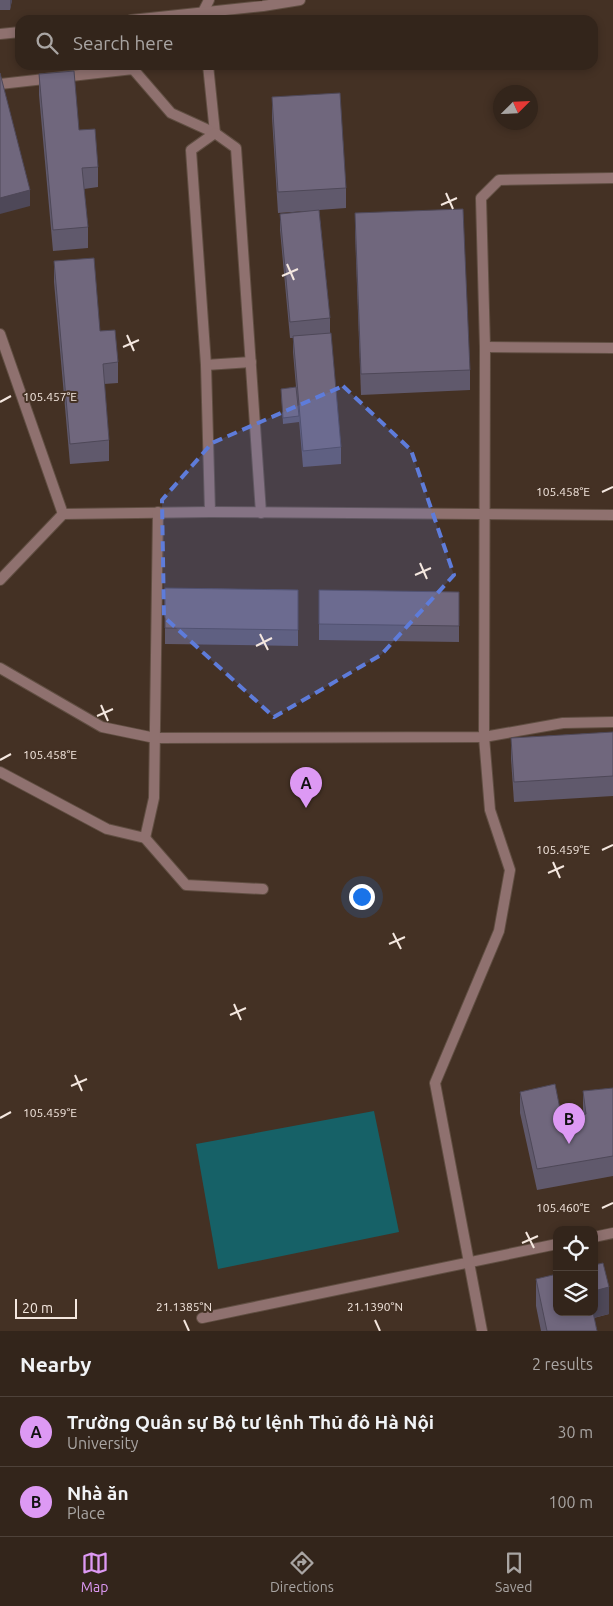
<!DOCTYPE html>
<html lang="en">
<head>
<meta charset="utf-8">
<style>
  body { margin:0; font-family:Ubuntu,sans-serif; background:#3e3128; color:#f1f3f6 }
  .controls { position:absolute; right:15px; bottom:15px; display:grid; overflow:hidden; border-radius:10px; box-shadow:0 2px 8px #0003 }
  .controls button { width:45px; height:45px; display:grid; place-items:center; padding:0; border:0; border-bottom:1px solid #4e423a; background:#33251b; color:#f1f3f6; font:25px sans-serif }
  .compass { position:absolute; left:493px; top:85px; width:45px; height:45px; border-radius:50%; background:#33251b; box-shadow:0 2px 8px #0003; rotate:66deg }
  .scale { position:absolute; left:15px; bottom:12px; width:62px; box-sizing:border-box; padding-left:5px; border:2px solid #f4e7df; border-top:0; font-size:14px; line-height:18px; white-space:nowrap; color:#f4e7df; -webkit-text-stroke:4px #443124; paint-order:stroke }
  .you { position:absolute; left:361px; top:896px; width:18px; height:18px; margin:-12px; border:4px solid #fff; border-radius:50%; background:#1a73e8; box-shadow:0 0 0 8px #1a73e833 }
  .badge { display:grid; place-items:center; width:32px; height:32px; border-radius:50%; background:#dd99f4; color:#111; font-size:16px; font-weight:700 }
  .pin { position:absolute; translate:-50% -41px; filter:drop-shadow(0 1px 2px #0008) }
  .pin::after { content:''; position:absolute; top:26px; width:18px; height:15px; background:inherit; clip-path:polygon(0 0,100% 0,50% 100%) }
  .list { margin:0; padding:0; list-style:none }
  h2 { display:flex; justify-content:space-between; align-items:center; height:65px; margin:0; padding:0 20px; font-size:21px }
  h2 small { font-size:16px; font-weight:400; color:#a9a5a3 }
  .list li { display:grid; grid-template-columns:32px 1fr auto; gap:15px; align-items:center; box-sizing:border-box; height:70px; padding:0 20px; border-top:1px solid #4e423a }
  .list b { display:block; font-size:19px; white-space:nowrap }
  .list p { margin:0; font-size:16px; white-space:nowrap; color:#a9a5a3 }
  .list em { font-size:16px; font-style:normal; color:#a9a5a3 }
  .icon { flex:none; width:28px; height:28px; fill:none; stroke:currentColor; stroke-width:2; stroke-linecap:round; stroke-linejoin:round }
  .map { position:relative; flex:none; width:613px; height:1331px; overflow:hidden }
  .search { position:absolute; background:#33251b; box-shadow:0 2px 8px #0003; left:15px; right:15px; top:15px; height:55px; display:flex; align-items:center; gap:12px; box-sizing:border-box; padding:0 18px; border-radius:15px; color:#a9a5a3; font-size:19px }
  .sheet { height:205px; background:#33251b }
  nav { display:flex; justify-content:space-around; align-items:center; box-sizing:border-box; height:70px; border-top:1px solid #4e423a; background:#33251b; font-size:14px; color:#a9a5a3 }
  nav a { display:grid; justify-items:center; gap:2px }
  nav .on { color:#dd99f4 }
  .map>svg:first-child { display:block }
</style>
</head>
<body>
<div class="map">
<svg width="613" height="1331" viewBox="0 0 613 1331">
  <rect width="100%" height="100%" fill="#443124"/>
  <path fill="#166167" d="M374 1111 399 1232 218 1269 196 1144Z"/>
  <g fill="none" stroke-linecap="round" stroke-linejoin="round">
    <defs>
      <g id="service">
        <path d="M208 65 215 133"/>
        <path d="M0 84 133 69 171 113 215 133"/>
        <path d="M0 334 63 514"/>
        <path d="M485 347 613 348"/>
        <path d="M206 365 251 362"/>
        <path d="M210 512 206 365 191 150 215 133 236 148 261 513"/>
        <path d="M0 580 63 514 210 512 613 515"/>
        <path d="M0 668 102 727 155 738 484 737 563 723 613 722"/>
        <path d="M0 772 107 829 145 838 186 885 263 889"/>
        <path d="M145 838 154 798 158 512"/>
        <path d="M594 1237 613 1233"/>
        <path d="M202 1318 557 1244"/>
        <path d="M482 1331 435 1083 499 931 510 870 490 810 484 737 485 347 481 198 499 180 613 178"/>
      </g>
      <g id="minor">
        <path d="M203 12 209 0"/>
        <path d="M131 20 263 6 300 0"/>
        <path d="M0 34 20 32"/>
      </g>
    </defs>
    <use href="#service" stroke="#604e42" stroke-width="12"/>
    <use href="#minor" stroke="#604e42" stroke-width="12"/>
    <use href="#service" stroke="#8f716f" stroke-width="10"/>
    <use href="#minor" stroke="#8f716f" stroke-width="10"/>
  </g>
  <g fill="#60596c">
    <path d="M0 0H12L10 10H0Z"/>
    <path d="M39 74 79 130 98 167V187L84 189 88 227V248L53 251 39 95Z"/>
    <path d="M272 97 346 188V208L319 210 330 318V333L341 447V464L303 467 299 420V422L283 424 281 389 296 387 293 352V338H290L280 230V214L307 211 278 213 272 118Z"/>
    <path d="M355 213 470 370V390L361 395 355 233Z"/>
    <path d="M54 261 100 331 118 362V383L104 384 109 440V461L70 464 54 282Z"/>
    <path d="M165 588 298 590V646L165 644Z"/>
    <path d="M319 590 459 592V642L319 640Z"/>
    <path d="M613 732V796L514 802 511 759V738Z"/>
    <path d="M613 1088V1176L537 1190 520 1113V1092L562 1119 583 1114V1091Z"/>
    <path d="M536 1279 609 1314 594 1318 597 1331H541L536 1306Z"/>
  </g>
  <g fill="#4e4858">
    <path d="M10 0H12L10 10Z"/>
    <path d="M30 190V206L0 214V198Z"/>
    <path d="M609 1287V1314L589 1319V1312H594V1291Z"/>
  </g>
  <g fill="#70677d" stroke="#4e4858">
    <path d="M74 71 79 130 95 129 98 167 82 168 88 227 53 230 39 74Z"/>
    <path d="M0 73 30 190 0 198Z"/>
    <path d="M340 93 346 188 278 192 272 97Z"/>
    <path d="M463 209 470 370 361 374 355 213Z"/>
    <path d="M319 210 330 318 290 322 280 214Z"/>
    <path d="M94 258 100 331 115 330 118 362 103 364 109 440 70 444 54 261Z"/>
    <path d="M331 333 341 447 303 451 293 336Z"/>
    <path d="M296 387 299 416 283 418 281 389Z"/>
    <path d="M165 588 298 590V630L165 628Z"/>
    <path d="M319 590 459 592V626L319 624Z"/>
    <path d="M613 732V776L514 782 511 738Z"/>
    <path d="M555 1084 562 1119 586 1114 583 1091 613 1088V1156L537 1169 520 1092Z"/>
    <path d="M603 1263 609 1287 594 1291V1265Z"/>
    <path d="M557 1274V1312H593L597 1331H547L536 1279Z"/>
  </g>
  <path fill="#5e7cda" fill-opacity="0.2" stroke="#5e7cda" stroke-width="4" stroke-dasharray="10 6" stroke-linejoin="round" d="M343 386 411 450 454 575 381 655 274 717 164 617 162 500 212 443Z"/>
  <path fill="none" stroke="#f4e7df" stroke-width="2" d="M446 193 453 209M441 205 457 198M287 264 294 280M282 276 298 269M127 335 134 351M123 347 139 340M0 402 11 396M602 492 613 487M420 563 427 579M415 575 431 568M260 634 268 650M256 646 272 638M101 705 108 721M97 716 113 709M0 760 11 754M602 850 613 845M553 862 560 878M548 873 564 866M393 933 401 949M389 944 405 937M234 1004 241 1020M230 1015 246 1008M75 1075 82 1091M71 1086 87 1079M0 1118 11 1112M602 1208 613 1203M526 1232 534 1248M522 1243 538 1236M184 1320 189 1331M375 1320 380 1331"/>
  <g font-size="12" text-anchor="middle" fill="#f4e7df" stroke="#443124" stroke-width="4" stroke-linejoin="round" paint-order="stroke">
    <text x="50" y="401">105.457°E</text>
    <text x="563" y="496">105.458°E</text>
    <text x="50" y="759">105.458°E</text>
    <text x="563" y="854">105.459°E</text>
    <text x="50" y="1117">105.459°E</text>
    <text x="563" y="1212">105.460°E</text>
    <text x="184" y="1311">21.1385°N</text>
    <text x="375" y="1311">21.1390°N</text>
  </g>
</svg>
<div class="controls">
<button><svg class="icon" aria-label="locate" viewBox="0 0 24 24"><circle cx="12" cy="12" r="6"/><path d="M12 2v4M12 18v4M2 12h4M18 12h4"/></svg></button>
<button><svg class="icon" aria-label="layers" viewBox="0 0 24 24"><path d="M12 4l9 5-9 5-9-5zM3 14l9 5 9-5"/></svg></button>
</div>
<svg class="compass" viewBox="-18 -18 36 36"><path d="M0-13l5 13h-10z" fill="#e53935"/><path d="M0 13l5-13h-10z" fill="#a9a5a3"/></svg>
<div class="scale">20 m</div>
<div class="you"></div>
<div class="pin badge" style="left:306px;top:808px">A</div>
<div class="pin badge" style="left:569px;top:1144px">B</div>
<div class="search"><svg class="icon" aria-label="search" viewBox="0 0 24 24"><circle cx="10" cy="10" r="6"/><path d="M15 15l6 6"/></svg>Search here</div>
</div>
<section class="sheet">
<h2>Nearby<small>2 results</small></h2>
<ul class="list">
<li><span class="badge">A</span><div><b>Trường Quân sự Bộ tư lệnh Thủ đô Hà Nội</b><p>University</p></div><em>30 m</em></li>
<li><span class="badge">B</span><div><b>Nhà ăn</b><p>Place</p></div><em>100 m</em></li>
</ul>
</section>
<nav>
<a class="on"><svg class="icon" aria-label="map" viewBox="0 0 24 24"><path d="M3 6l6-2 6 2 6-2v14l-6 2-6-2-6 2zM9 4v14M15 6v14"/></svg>Map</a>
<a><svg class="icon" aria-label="directions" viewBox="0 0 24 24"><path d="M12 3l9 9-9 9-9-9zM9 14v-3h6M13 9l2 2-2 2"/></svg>Directions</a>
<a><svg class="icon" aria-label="saved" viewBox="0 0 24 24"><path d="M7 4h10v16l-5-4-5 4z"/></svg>Saved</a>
</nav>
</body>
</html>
